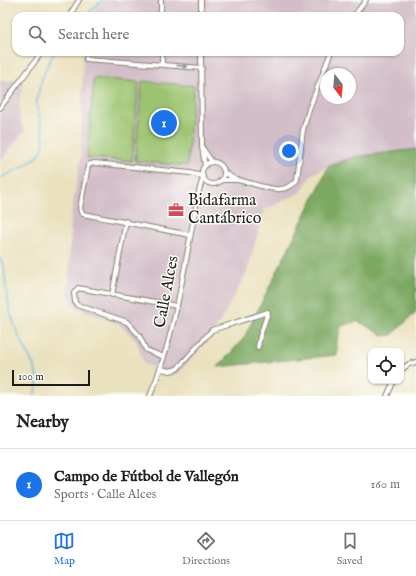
<!DOCTYPE html>
<html lang="en">
<head>
<meta charset="utf-8">
<style>
  body { margin:0; font-family:"IM FELL English",serif; background:#f6f6f6; color:#202124 }
  .controls { position:absolute; right:12px; bottom:12px; display:grid; overflow:hidden; border-radius:8px; box-shadow:0 1px 3px #0004 }
  .controls button { width:36px; height:36px; display:grid; place-items:center; padding:0; border:0; border-bottom:1px solid #e0e0e0; background:#fff; color:#202124; font:20px sans-serif }
  .compass { position:absolute; left:320px; top:68px; width:36px; height:36px; border-radius:50%; background:#fff; box-shadow:0 1px 3px #0004; rotate:164deg }
  .scale { position:absolute; left:12px; bottom:10px; width:78px; box-sizing:border-box; padding-left:4px; border:2px solid #1c1c1c; border-top:0; font-size:11px; line-height:14px; white-space:nowrap; color:#1c1c1c; -webkit-text-stroke:3px #fdfcf7; paint-order:stroke }
  .you { position:absolute; left:289px; top:151px; width:14px; height:14px; margin:-10px; border:3px solid #fff; border-radius:50%; background:#1a73e8; box-shadow:0 0 0 6px #1a73e833 }
  .badge { display:grid; place-items:center; width:26px; height:26px; border-radius:50%; background:#1a73e8; color:#fff; font-size:13px; font-weight:700 }
  .pin { position:absolute; translate:-50% -50%; border:2px solid #fff; box-shadow:0 1px 4px #0006 }
  .list { margin:0; padding:0; list-style:none }
  h2 { display:flex; justify-content:space-between; align-items:center; height:52px; margin:0; padding:0 16px; font-size:17px }
  h2 small { font-size:13px; font-weight:400; color:#757577 }
  .list li { display:grid; grid-template-columns:26px 1fr auto; gap:12px; align-items:center; box-sizing:border-box; height:72px; padding:0 16px; border-top:1px solid #e0e0e0 }
  .list b { display:block; font-size:15px; white-space:nowrap }
  .list p { margin:0; font-size:13px; white-space:nowrap; color:#757577 }
  .list em { font-size:13px; font-style:normal; color:#757577 }
  .icon { flex:none; width:22px; height:22px; fill:none; stroke:currentColor; stroke-width:2; stroke-linecap:round; stroke-linejoin:round }
  .map { position:relative; flex:none; width:416px; height:396px; overflow:hidden }
  .search { position:absolute; background:#fff; box-shadow:0 1px 3px #0004; left:12px; right:12px; top:12px; height:44px; display:flex; align-items:center; gap:10px; box-sizing:border-box; padding:0 14px; border-radius:12px; color:#757577; font-size:15px }
  .sheet { height:124px; background:#fff }
  nav { display:flex; justify-content:space-around; align-items:center; box-sizing:border-box; height:56px; border-top:1px solid #e0e0e0; background:#fff; font-size:11px; color:#757577 }
  nav a { display:grid; justify-items:center; gap:2px }
  nav .on { color:#1a73e8 }
  .map>svg:first-child { display:block }
</style>
</head>
<body>
<div class="map">
<svg width="416" height="396" viewBox="0 0 416 396">
  <rect width="100%" height="100%" fill="#fdfcf7"/>
  <filter id="ink" filterUnits="userSpaceOnUse"><feTurbulence type="fractalNoise" baseFrequency=".025" numOctaves="2"/><feDisplacementMap in="SourceGraphic" scale="8" xChannelSelector="R" yChannelSelector="G"/><feConvolveMatrix kernelMatrix="1 2 1 2 8 2 1 2 1" color-interpolation-filters="sRGB"/></filter>
  <filter id="wash" filterUnits="userSpaceOnUse"><feTurbulence type="fractalNoise" baseFrequency=".012" numOctaves="4" result="noise"/><feDisplacementMap in="SourceGraphic" scale="16" xChannelSelector="R" yChannelSelector="G"/><feGaussianBlur stdDeviation="0.9" result="paint"/><feColorMatrix in="noise" values="0 0 0 0 0 0 0 0 0 0 0 0 0 0 0 0 0 1.4 0 .05"/><feComposite in="paint" operator="in"/></filter>
  <g filter="url(#wash)">
    <rect width="100%" height="100%" fill="#eae1be"/>
    <g fill="#d2bdc8" fill-rule="evenodd">
      <path d="M105 0H416V149L353 157 328 167 312 174 301 192 264 210 247 272 214 333 177 375 144 364 136 340 119 324 73 306 68 293 71 217 81 156 83 52H400V16H92L93 12ZM326 74H350V98H326Z"/>
      <path d="M19 80 23 83 19 109 22 127 25 129 0 162V81Z"/>
    </g>
    <g fill="#9bc36f" stroke="#5c7046">
      <path d="M94 78 139 82 132 161 87 158Z"/>
      <path d="M142 81 194 86 187 166 135 161Z"/>
    </g>
    <path fill="#7ca962" stroke="#4c623f" d="M416 149V311L415 313 392 335 384 336 358 321 341 326 337 342V355L218 367 244 338 320 185 328 167 353 157Z"/>
    <g fill="none" stroke-linecap="round" stroke-linejoin="round">
      <g stroke="#62b3dd" stroke-width="1.5">
        <path d="M87 16 90 11 103 0"/>
        <path d="M0 178C12 172 34 163 41 152 48 141 39 119 37 107 35 94 47 62 55 52"/>
        <path d="M0 258 4 268 7 296 11 314 18 335 34 366 38 381 34 396"/>
      </g>
    </g>
  </g>
  <g filter="url(#ink)">
    <g fill="none" stroke-linecap="round" stroke-linejoin="round">
      <defs>
        <g id="street">
          <path d="M161 0V16"/>
          <path d="M201 0V16"/>
          <path d="M69 16 79 0"/>
          <path d="M354 16 366 0"/>
          <path d="M201 52 202 147 205 166"/>
          <path d="M86 59 202 68"/>
          <path d="M162 64V52"/>
          <path d="M0 108 42 52"/>
          <path d="M203 149 212 162"/>
          <circle cx="213" cy="173" r="11"/>
          <path d="M224 172 236 180"/>
          <path d="M221 180C227 180 232 180 237 180 257 183 283 199 297 180L303 130 309 109 331 52"/>
          <path d="M190 235 83 214 81 212 80 208 88 166 90 164 95 163 190 173 202 176"/>
          <path d="M112 295 126 221"/>
          <path d="M164 357 146 350 139 335 127 322 77 305 75 302 74 293 78 288 177 306"/>
          <path d="M161 369 170 371 177 369 212 330 268 312 260 336 258 347"/>
          <path d="M401 370 409 364 416 362"/>
          <path d="M150 396C177 331 185 259 199 191L203 177"/>
          <path d="M387 396 394 381"/>
        </g>
      </defs>
      <use href="#street" stroke="#837e6d" stroke-width="6"/>
      <use href="#street" stroke="#fff" stroke-width="4"/>
    </g>
    <defs><path id="oneway-solid" d="M-6-.8H1V-3.2L6.5 0L1 3.2V.8H-6Z"/></defs>
    <use fill="#999" href="#oneway-solid" transform="translate(182 66) rotate(5)"/>
  </g>
  <defs>
    <symbol id="office-bare" viewBox="-9 -9 18 18"><path d="M-6-3h4V-5.5h4V-3h4V5H-6ZM-1-4.5V-3h2v-1.5ZM-6 0V1H6V0Z" fill="#d1495b" stroke="#fdfcf7" stroke-width="2.5" paint-order="stroke"/></symbol>
  </defs>
  <g fill-rule="evenodd">
    <use href="#office-bare" x="165" y="199" width="22" height="22"/>
  </g>
  <g text-anchor="middle" dominant-baseline="central" stroke-width="3" stroke-linejoin="round" paint-order="stroke">
    <g font-size="16" fill="#1c1c1c" stroke="#fdfcf7" text-anchor="start">
      <text x="188" y="201">Bidafarma<tspan x="188" dy="18">Cantábrico</tspan></text>
    </g>
    <g font-size="16" fill="#1c1c1c" stroke="#fdfcf7">
      <text transform="translate(167 292) rotate(-79)">Calle Alces</text>
    </g>
  </g>
</svg>
<div class="controls">
<button><svg class="icon" aria-label="locate" viewBox="0 0 24 24"><circle cx="12" cy="12" r="6"/><path d="M12 2v4M12 18v4M2 12h4M18 12h4"/></svg></button>
</div>
<svg class="compass" viewBox="-18 -18 36 36"><path d="M0-13l5 13h-10z" fill="#e53935"/><path d="M0 13l5-13h-10z" fill="#757577"/></svg>
<div class="scale">100 m</div>
<div class="you"></div>
<div class="pin badge" style="left:164px;top:123px">1</div>
<div class="search"><svg class="icon" aria-label="search" viewBox="0 0 24 24"><circle cx="10" cy="10" r="6"/><path d="M15 15l6 6"/></svg>Search here</div>
</div>
<section class="sheet">
<h2>Nearby<small></small></h2>
<ul class="list">
<li><span class="badge">1</span><div><b>Campo de Fútbol de Vallegón</b><p>Sports · Calle Alces</p></div><em>160 m</em></li>
</ul>
</section>
<nav>
<a class="on"><svg class="icon" aria-label="map" viewBox="0 0 24 24"><path d="M3 6l6-2 6 2 6-2v14l-6 2-6-2-6 2zM9 4v14M15 6v14"/></svg>Map</a>
<a><svg class="icon" aria-label="directions" viewBox="0 0 24 24"><path d="M12 3l9 9-9 9-9-9zM9 14v-3h6M13 9l2 2-2 2"/></svg>Directions</a>
<a><svg class="icon" aria-label="saved" viewBox="0 0 24 24"><path d="M7 4h10v16l-5-4-5 4z"/></svg>Saved</a>
</nav>
</body>
</html>
